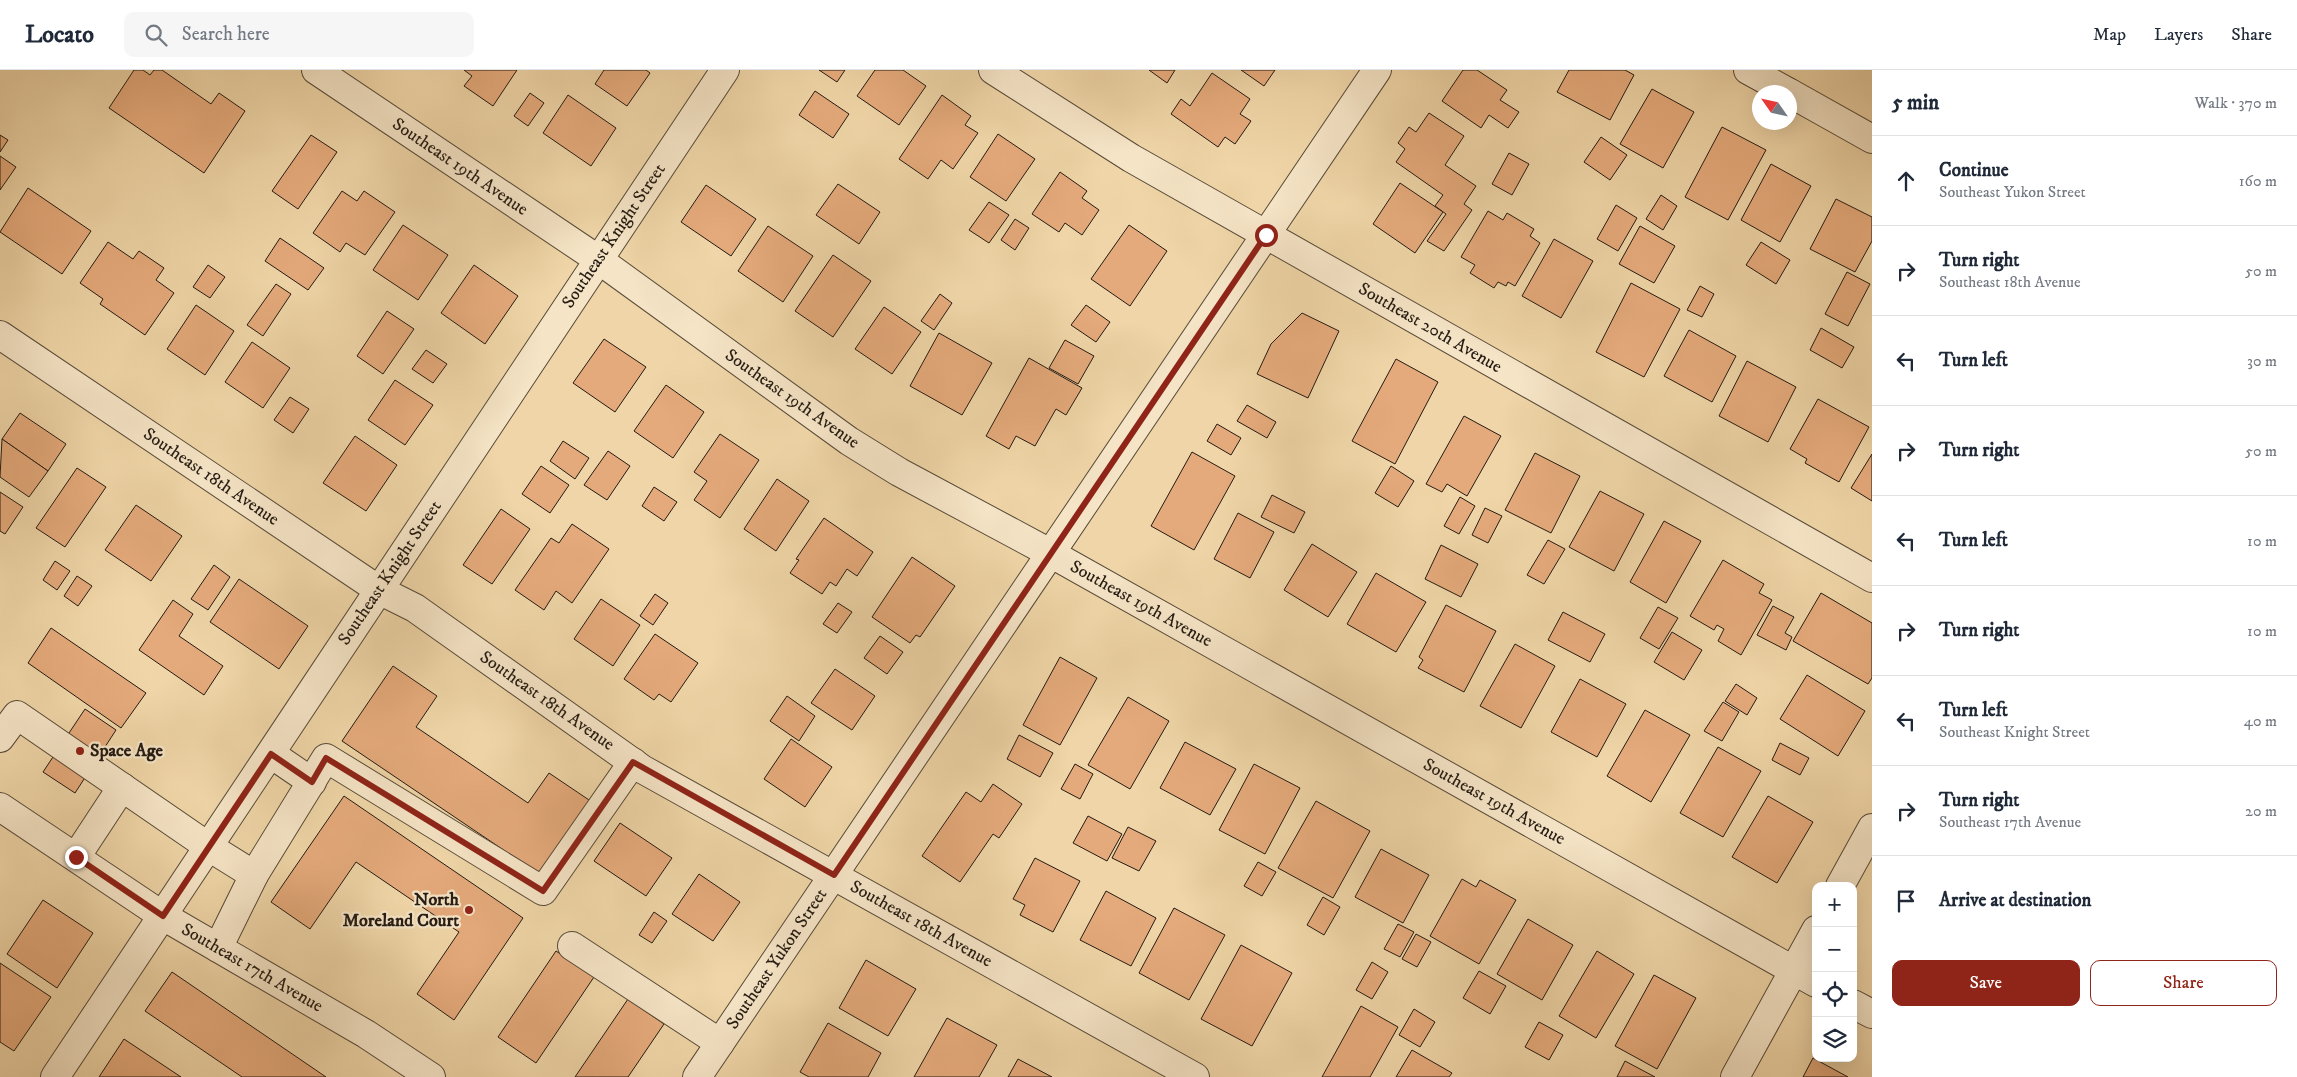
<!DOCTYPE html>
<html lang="en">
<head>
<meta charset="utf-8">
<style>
  body { margin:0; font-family:"IM FELL DW Pica",serif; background:#f6f6f7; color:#1f2937 }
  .controls { position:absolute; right:15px; bottom:15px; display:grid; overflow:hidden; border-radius:10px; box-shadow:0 5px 20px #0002 }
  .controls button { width:45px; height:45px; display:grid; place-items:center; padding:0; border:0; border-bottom:1px solid #e0e1e3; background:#fff; color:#1f2937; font:25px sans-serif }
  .compass { position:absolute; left:1752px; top:15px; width:45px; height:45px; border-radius:50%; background:#fff; box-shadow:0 5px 20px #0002; rotate:304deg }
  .stop { position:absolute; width:15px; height:15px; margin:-11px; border:4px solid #8f2418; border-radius:50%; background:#fff }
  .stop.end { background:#8f2418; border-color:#fff; box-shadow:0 1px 5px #0008 }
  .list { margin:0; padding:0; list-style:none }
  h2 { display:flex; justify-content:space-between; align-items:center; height:65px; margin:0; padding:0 20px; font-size:21px }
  h2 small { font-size:16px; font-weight:400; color:#747a83 }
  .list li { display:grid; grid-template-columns:32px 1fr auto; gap:15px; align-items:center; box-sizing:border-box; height:90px; padding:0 20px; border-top:1px solid #e0e1e3 }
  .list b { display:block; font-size:19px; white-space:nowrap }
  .list p { margin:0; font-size:16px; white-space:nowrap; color:#747a83 }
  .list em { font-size:16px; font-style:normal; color:#747a83 }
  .actions { display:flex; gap:10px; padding:15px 20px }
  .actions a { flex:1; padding:11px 0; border:1px solid #8f2418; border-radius:10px; text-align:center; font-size:18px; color:#8f2418 }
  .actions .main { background:#8f2418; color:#fff }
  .icon { flex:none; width:28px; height:28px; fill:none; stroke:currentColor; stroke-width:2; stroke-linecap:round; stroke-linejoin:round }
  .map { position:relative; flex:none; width:1872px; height:1007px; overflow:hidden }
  header { display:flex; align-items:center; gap:30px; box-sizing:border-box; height:70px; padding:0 25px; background:#fff; border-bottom:1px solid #e0e1e3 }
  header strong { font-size:24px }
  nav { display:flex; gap:28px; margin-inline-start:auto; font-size:18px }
  .search { width:350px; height:45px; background:#f6f6f7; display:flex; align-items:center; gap:12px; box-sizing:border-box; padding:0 18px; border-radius:10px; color:#747a83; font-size:19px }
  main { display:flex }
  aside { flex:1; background:#fff }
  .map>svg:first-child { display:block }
</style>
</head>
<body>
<header>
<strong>Locato</strong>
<div class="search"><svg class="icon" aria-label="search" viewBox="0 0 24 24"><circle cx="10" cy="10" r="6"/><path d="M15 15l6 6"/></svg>Search here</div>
<nav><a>Map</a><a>Layers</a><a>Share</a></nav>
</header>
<main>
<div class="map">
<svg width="1872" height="1007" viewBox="0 0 1872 1007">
  <rect width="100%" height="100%" fill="#efd5a7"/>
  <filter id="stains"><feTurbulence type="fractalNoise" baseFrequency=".004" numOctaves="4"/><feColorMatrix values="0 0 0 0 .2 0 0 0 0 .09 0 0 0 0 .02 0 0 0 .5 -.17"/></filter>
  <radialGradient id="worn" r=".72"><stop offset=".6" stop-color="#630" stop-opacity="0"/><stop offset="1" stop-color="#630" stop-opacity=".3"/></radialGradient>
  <g fill="#e5aa7b" stroke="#241b13">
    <path d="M134 0H143L150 5 154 0H162L211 34 219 23 245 41 204 103 109 38Z"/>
    <path d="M464 0H517L493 36 464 16 472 6Z"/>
    <path d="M604 0H646L650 3 627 36 595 14Z"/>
    <path d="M819 0H845L837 12Z"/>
    <path d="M875 0H903L926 16 899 55 857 26Z"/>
    <path d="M1149 0H1175L1167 13Z"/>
    <path d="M1241 0H1275L1264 16Z"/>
    <path d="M1463 0H1477L1507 20 1500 30 1519 42 1508 58 1489 45 1481 58 1442 31Z"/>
    <path d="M1569 0H1625L1634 5 1610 50 1557 22Z"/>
    <path d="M1212 3 1250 29 1240 44 1251 51 1235 74 1225 67 1218 77 1171 44 1181 29 1190 36Z"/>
    <path d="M1652 19 1694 42 1663 98 1620 74Z"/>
    <path d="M815 21 849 44 833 68 799 45Z"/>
    <path d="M530 23 544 33 528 56 514 46Z"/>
    <path d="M568 25 616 58 591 96 543 63Z"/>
    <path d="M942 25 971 46 965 55 978 63 953 99 941 90 928 109 899 89Z"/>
    <path d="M1429 43 1464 66 1445 95 1476 116 1464 134 1472 140 1444 181 1427 171 1446 144 1435 136 1443 125 1396 92 1405 79 1398 73 1409 57 1416 62Z"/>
    <path d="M1722 57 1766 80 1728 150 1685 127Z"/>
    <path d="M998 64 1035 89 1006 131 970 107Z"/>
    <path d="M0 65 8 70 0 82Z"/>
    <path d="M311 65 337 82 298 139 272 121Z"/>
    <path d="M1601 67 1627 85 1610 110 1584 92Z"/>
    <path d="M1509 83 1529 94 1512 125 1492 114Z"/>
    <path d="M0 86 16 97 0 120Z"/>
    <path d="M1771 94 1811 116 1780 172 1741 150Z"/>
    <path d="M1060 102 1087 121 1082 128 1099 140 1082 165 1065 153 1059 162 1032 144Z"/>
    <path d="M1400 113 1443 142 1415 183 1373 154Z"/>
    <path d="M838 114 880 142 859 174 816 145Z"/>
    <path d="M706 115 756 149 731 186 681 152Z"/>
    <path d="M28 118 91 161 62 204 0 162Z"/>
    <path d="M342 121 357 131 364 121 395 142 365 185 346 173 340 182 313 163Z"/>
    <path d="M1661 125 1677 136 1663 160 1646 149Z"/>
    <path d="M1836 129 1872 147V171L1855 202 1810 179Z"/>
    <path d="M989 132 1009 145 989 173 969 160Z"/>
    <path d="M1616 135 1637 148 1618 181 1597 169Z"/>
    <path d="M1488 141 1503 150 1507 143 1534 159 1530 166 1540 173 1515 216 1508 212 1506 216 1498 212 1494 218 1470 203 1475 195 1461 187Z"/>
    <path d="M1015 149 1029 158 1015 180 1001 170Z"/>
    <path d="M403 155 448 185 418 230 373 200Z"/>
    <path d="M1129 155 1167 181 1130 236 1091 209Z"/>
    <path d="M768 156 813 186 783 232 738 201Z"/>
    <path d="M1640 156 1675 176 1654 213 1619 194Z"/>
    <path d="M280 168 324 198 308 220 265 191Z"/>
    <path d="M1554 169 1593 191 1561 248 1522 226Z"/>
    <path d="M108 172 133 189 139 181 164 198 156 210 174 223 145 265 100 234 103 229 80 213Z"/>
    <path d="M1761 172 1790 190 1776 214 1746 195Z"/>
    <path d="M833 185 871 211 833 267 795 241Z"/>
    <path d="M208 195 225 207 210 228 193 217Z"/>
    <path d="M474 195 518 226 485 274 441 243Z"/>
    <path d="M1847 202 1870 214 1848 256 1825 244Z"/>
    <path d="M1631 213 1680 239 1644 307 1596 282Z"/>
    <path d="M276 214 291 224 263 266 247 255Z"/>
    <path d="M1700 216 1714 224 1702 247 1687 240Z"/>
    <path d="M940 224 952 233 934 260 921 251Z"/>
    <path d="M196 235 234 261 205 305 167 279Z"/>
    <path d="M1086 235 1110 252 1096 272 1071 255Z"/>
    <path d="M884 237 921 262 892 304 855 279Z"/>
    <path d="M387 241 414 259 383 304 357 286Z"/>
    <path d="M1302 243 1339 261 1308 328 1257 304 1271 274Z"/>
    <path d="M1821 258 1854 277 1842 298 1810 280Z"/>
    <path d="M1689 260 1736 286 1712 332 1664 306Z"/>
    <path d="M939 263 992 293 962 345 910 316Z"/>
    <path d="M604 269 646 297 615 342 573 313Z"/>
    <path d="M1065 270 1094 286 1078 314 1049 298Z"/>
    <path d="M252 272 290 298 263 338 225 312Z"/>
    <path d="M426 280 447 294 433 313 412 299Z"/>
    <path d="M1029 288 1082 318 1066 345 1056 339 1035 376 1016 366 1009 379 986 366Z"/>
    <path d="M1396 289 1438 312 1395 394 1352 371Z"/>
    <path d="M1747 291 1796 317 1768 372 1719 346Z"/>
    <path d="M395 310 433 335 405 375 368 350Z"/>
    <path d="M666 315 704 342 673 388 634 361Z"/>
    <path d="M290 327 309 339 293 363 274 350Z"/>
    <path d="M1818 329 1869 357 1839 412 1805 393 1807 389 1790 379Z"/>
    <path d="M1247 335 1276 352 1267 368 1237 351Z"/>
    <path d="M20 343 66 374 48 401 2 369Z"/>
    <path d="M1464 346 1501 366 1467 426 1447 414 1442 422 1426 414Z"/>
    <path d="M1217 354 1241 368 1231 385 1207 371Z"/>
    <path d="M720 364 759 390 720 448 694 430 707 411 694 402Z"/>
    <path d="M355 366 397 395 366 441 323 413Z"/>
    <path d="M2 369 48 401 29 427 0 407Z"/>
    <path d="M563 371 589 388 575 409 550 391Z"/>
    <path d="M608 381 630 396 607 430 584 415Z"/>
    <path d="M1192 382 1235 406 1194 480 1151 456Z"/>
    <path d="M1535 383 1580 406 1551 463 1505 440Z"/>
    <path d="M1872 384V431L1851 418Z"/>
    <path d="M541 396 569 415 550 443 522 424Z"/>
    <path d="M1391 396 1414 411 1398 437 1375 423Z"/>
    <path d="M77 398 106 417 65 477 36 458Z"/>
    <path d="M777 409 809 431 776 481 744 459Z"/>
    <path d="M654 417 677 432 664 451 642 436Z"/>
    <path d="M1600 421 1644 444 1614 501 1569 477Z"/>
    <path d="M0 422 23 437 5 464 0 461Z"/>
    <path d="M1272 425 1305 442 1294 463 1261 447Z"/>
    <path d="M1460 427 1475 436 1459 464 1444 456Z"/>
    <path d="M136 435 182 466 151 511 105 480Z"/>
    <path d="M1485 438 1502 446 1488 473 1472 465Z"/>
    <path d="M501 439 530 459 492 514 463 495Z"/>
    <path d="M1238 443 1274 462 1250 508 1214 489Z"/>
    <path d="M824 448 873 482 857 506 847 499 836 516 830 512 822 524 790 503 799 490 796 489Z"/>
    <path d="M1664 451 1701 471 1666 533 1630 512Z"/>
    <path d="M572 454 609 479 572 533 556 521 544 540 515 520 551 468 559 473Z"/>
    <path d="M1548 470 1565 479 1544 514 1527 505Z"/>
    <path d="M1312 474 1357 502 1328 547 1284 520Z"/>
    <path d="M1441 475 1478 494 1461 527 1425 509Z"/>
    <path d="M912 487 955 516 920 567 916 565 910 573 872 547Z"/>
    <path d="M1723 490 1764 514 1759 523 1772 530 1741 585 1718 571 1724 559 1717 555 1714 560 1690 546Z"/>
    <path d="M55 491 70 501 57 520 43 510Z"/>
    <path d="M214 495 230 507 208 540 191 529Z"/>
    <path d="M1376 503 1426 532 1396 582 1347 554Z"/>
    <path d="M77 506 92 516 78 536 64 526Z"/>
    <path d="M239 509 308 556 279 599 210 552Z"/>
    <path d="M1821 523 1872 553V608L1868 614 1793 571Z"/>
    <path d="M655 524 668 533 653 555 640 546Z"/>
    <path d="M601 529 640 555 613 596 574 569Z"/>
    <path d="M173 530 193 544 179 566 223 596 204 625 139 580Z"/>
    <path d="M838 533 852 542 837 563 823 554Z"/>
    <path d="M1446 535 1496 561 1464 622 1418 598 1423 590 1419 587Z"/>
    <path d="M1773 536 1794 547 1785 563 1792 567 1786 580 1757 565Z"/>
    <path d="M1658 537 1678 548 1659 579 1640 568Z"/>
    <path d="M1563 542 1605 564 1590 592 1548 570Z"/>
    <path d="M51 558 146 623 121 658 28 593Z"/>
    <path d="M1672 562 1702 580 1684 610 1654 592Z"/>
    <path d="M655 564 698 593 671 632 659 624 654 630 624 609Z"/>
    <path d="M880 566 903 582 887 604 864 588Z"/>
    <path d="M1515 574 1555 596 1521 658 1480 636Z"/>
    <path d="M1060 587 1097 608 1060 675 1023 655Z"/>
    <path d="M393 596 437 626 416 657 528 733 549 703 592 732 542 806 342 671Z"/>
    <path d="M835 599 875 626 852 660 811 633Z"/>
    <path d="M1807 605 1865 641 1838 686 1780 649Z"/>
    <path d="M1580 609 1626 634 1597 687 1551 662Z"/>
    <path d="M1736 614 1757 628 1747 645 1725 631Z"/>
    <path d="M787 626 815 646 799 671 770 651Z"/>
    <path d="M1128 627 1169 651 1130 719 1088 695Z"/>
    <path d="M1723 632 1739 642 1722 671 1704 661Z"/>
    <path d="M85 639 116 660 75 723 43 702Z"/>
    <path d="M1645 640 1690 665 1651 732 1607 706Z"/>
    <path d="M1019 665 1053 683 1040 707 1007 689Z"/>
    <path d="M791 669 832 697 805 737 764 709Z"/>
    <path d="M1185 672 1236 699 1210 745 1160 718Z"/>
    <path d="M1780 673 1809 688 1800 705 1772 690Z"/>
    <path d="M1718 677 1761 701 1723 767 1680 743Z"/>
    <path d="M1075 694 1093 704 1080 729 1061 719Z"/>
    <path d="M1254 694 1300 718 1265 784 1219 760Z"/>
    <path d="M993 714 1022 734 999 768 993 764 960 812 922 786 966 722 981 732Z"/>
    <path d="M344 726 523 848 454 950 417 924 459 862 356 792 310 859 271 832Z"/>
    <path d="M1768 726 1813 752 1777 813 1732 787Z"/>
    <path d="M1316 731 1370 761 1333 828 1278 798Z"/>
    <path d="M1088 746 1122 764 1107 791 1073 773Z"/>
    <path d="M620 753 672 788 646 826 594 791Z"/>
    <path d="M1128 757 1156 771 1139 801 1112 788Z"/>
    <path d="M1381 779 1429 805 1403 853 1355 827Z"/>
    <path d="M1035 788 1080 811 1053 862 1020 845 1025 835 1013 829Z"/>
    <path d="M1258 792 1276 802 1262 826 1244 816Z"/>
    <path d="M699 804 740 832 713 871 672 844Z"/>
    <path d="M1462 809 1476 817 1480 810 1516 830 1479 894 1430 866Z"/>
    <path d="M1106 821 1156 848 1131 896 1080 870Z"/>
    <path d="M1323 827 1340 837 1324 865 1307 855Z"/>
    <path d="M43 830 93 863 57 918 7 884Z"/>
    <path d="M1174 838 1225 865 1189 930 1139 903Z"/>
    <path d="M654 842 667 851 652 873 639 865Z"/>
    <path d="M1528 849 1573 875 1542 930 1497 904Z"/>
    <path d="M1398 854 1414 862 1400 887 1384 879Z"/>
    <path d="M1416 864 1431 872 1417 897 1402 889Z"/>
    <path d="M1241 875 1292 903 1252 976 1201 949Z"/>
    <path d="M556 881 594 907 536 993 498 967Z"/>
    <path d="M1597 881 1634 904 1596 968 1559 946Z"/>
    <path d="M866 890 916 919 888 966 839 938Z"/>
    <path d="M1372 892 1388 902 1372 929 1356 920Z"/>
    <path d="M0 893 51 927 14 981 0 972Z"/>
    <path d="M1479 901 1506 916 1490 944 1463 928Z"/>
    <path d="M172 902 326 1007H242L145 941Z"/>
    <path d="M1654 905 1696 928 1657 999 1615 976Z"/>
    <path d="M628 929 664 954 628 1007H575Z"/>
    <path d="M1361 936 1398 957 1370 1007H1322Z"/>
    <path d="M1414 939 1435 952 1420 977 1399 965Z"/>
    <path d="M947 948 997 975 979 1007H914Z"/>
    <path d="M1539 952 1563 965 1549 990 1525 977Z"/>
    <path d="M828 953 881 983 868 1007H809L800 1002Z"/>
    <path d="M124 969 181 1007H99Z"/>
    <path d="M1412 980 1452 1003 1449 1007H1396Z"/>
    <path d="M1813 988 1848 1007H1803Z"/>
    <path d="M1018 989 1052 1007H1008Z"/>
    <path d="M1625 991 1655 1007H1617Z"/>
  </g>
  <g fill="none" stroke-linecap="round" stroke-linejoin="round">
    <defs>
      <g id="minor">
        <path d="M316 0 599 190 849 371 899 402 1050 483 1816 913"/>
        <path d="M993 0 1131 88 1872 508"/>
        <path d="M1748 0 1788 22"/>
        <path d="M1790 23 1872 69"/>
        <path d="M0 265 379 520 415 538 642 699 1195 1007"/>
        <path d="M0 668 17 645 209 777 254 805 218 878"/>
        <path d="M271 684 312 712"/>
        <path d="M0 737 163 846 366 964 431 1007"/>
        <path d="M76 787 122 717"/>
        <path d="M254 805 326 688 543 821 633 692"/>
        <path d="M1840 816 1872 758"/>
        <path d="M572 876 720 973"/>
        <path d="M1853 934 1872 944"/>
        <path d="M55 1007 725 0"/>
        <path d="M697 1007 1377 0"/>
        <path d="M1735 1007 1816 860"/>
      </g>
    </defs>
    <use href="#minor" stroke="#574a38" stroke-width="30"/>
    <use href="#minor" stroke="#f5e4c6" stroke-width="28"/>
  </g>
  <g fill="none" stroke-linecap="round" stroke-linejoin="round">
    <path stroke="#8f2418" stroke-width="6" d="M76 787 163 846 271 684 312 712 326 688 543 821 633 692 834 805 1266 165"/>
  </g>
  <g fill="#8f2418" stroke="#f5e4c6" stroke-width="2">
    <circle cx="80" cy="681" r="5"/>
    <circle cx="469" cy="840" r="5"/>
  </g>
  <g text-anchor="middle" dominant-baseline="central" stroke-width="4.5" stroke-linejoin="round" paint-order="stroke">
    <g font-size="18" fill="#241b13" stroke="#f5e4c6">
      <text transform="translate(460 97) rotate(34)">Southeast 19th Avenue</text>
      <text transform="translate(614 166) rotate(-56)">Southeast Knight Street</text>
      <text transform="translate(1430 258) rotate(30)">Southeast 20th Avenue</text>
      <text transform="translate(792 329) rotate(35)">Southeast 19th Avenue</text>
      <text transform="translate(211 407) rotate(34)">Southeast 18th Avenue</text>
      <text transform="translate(390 503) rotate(-56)">Southeast Knight Street</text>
      <text transform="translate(1141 534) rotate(29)">Southeast 19th Avenue</text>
      <text transform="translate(547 631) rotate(35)">Southeast 18th Avenue</text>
      <text transform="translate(1494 732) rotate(29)">Southeast 19th Avenue</text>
      <text transform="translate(921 854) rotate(29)">Southeast 18th Avenue</text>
      <text transform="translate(777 889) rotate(-56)">Southeast Yukon Street</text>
      <text transform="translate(252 898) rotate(30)">Southeast 17th Avenue</text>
    </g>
    <g font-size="18" font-weight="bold" fill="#241b13" stroke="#f5e4c6" text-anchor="start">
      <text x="90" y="681">Space Age</text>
      <text x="459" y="830" text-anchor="end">North<tspan x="459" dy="21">Moreland Court</tspan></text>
    </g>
  </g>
  <rect width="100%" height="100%" filter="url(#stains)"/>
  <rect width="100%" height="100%" fill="url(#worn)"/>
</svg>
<div class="controls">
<button>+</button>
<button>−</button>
<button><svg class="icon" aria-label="locate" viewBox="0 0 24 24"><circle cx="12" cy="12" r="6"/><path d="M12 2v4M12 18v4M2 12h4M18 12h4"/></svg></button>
<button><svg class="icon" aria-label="layers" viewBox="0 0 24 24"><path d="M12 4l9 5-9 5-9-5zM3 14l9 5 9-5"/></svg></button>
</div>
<svg class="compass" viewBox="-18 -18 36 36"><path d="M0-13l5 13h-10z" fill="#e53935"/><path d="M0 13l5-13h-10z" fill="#747a83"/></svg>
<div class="stop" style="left:1266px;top:165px"></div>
<div class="stop end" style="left:76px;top:787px"></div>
</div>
<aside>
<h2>5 min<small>Walk · 370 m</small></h2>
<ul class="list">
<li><svg class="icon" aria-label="ahead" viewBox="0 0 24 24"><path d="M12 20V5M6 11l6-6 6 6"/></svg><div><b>Continue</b><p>Southeast Yukon Street</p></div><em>160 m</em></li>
<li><svg class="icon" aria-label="right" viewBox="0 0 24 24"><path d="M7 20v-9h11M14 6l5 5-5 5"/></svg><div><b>Turn right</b><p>Southeast 18th Avenue</p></div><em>50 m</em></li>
<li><svg class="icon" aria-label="left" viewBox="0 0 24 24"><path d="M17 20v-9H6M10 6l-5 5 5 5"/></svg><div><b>Turn left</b></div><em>30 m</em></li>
<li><svg class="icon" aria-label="right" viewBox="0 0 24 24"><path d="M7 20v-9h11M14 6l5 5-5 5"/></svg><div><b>Turn right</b></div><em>50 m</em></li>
<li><svg class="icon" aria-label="left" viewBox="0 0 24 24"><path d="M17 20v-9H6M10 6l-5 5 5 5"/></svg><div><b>Turn left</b></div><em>10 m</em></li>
<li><svg class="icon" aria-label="right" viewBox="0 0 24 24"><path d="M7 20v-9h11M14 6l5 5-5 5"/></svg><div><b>Turn right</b></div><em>10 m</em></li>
<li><svg class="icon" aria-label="left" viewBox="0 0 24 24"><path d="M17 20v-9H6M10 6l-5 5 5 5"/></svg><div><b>Turn left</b><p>Southeast Knight Street</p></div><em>40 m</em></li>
<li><svg class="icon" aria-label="right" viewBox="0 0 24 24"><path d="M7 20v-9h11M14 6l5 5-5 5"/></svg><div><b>Turn right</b><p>Southeast 17th Avenue</p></div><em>20 m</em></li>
<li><svg class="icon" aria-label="arrive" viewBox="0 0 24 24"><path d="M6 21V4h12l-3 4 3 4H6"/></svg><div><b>Arrive at destination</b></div></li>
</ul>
<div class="actions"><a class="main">Save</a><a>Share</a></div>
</aside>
</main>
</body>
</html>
